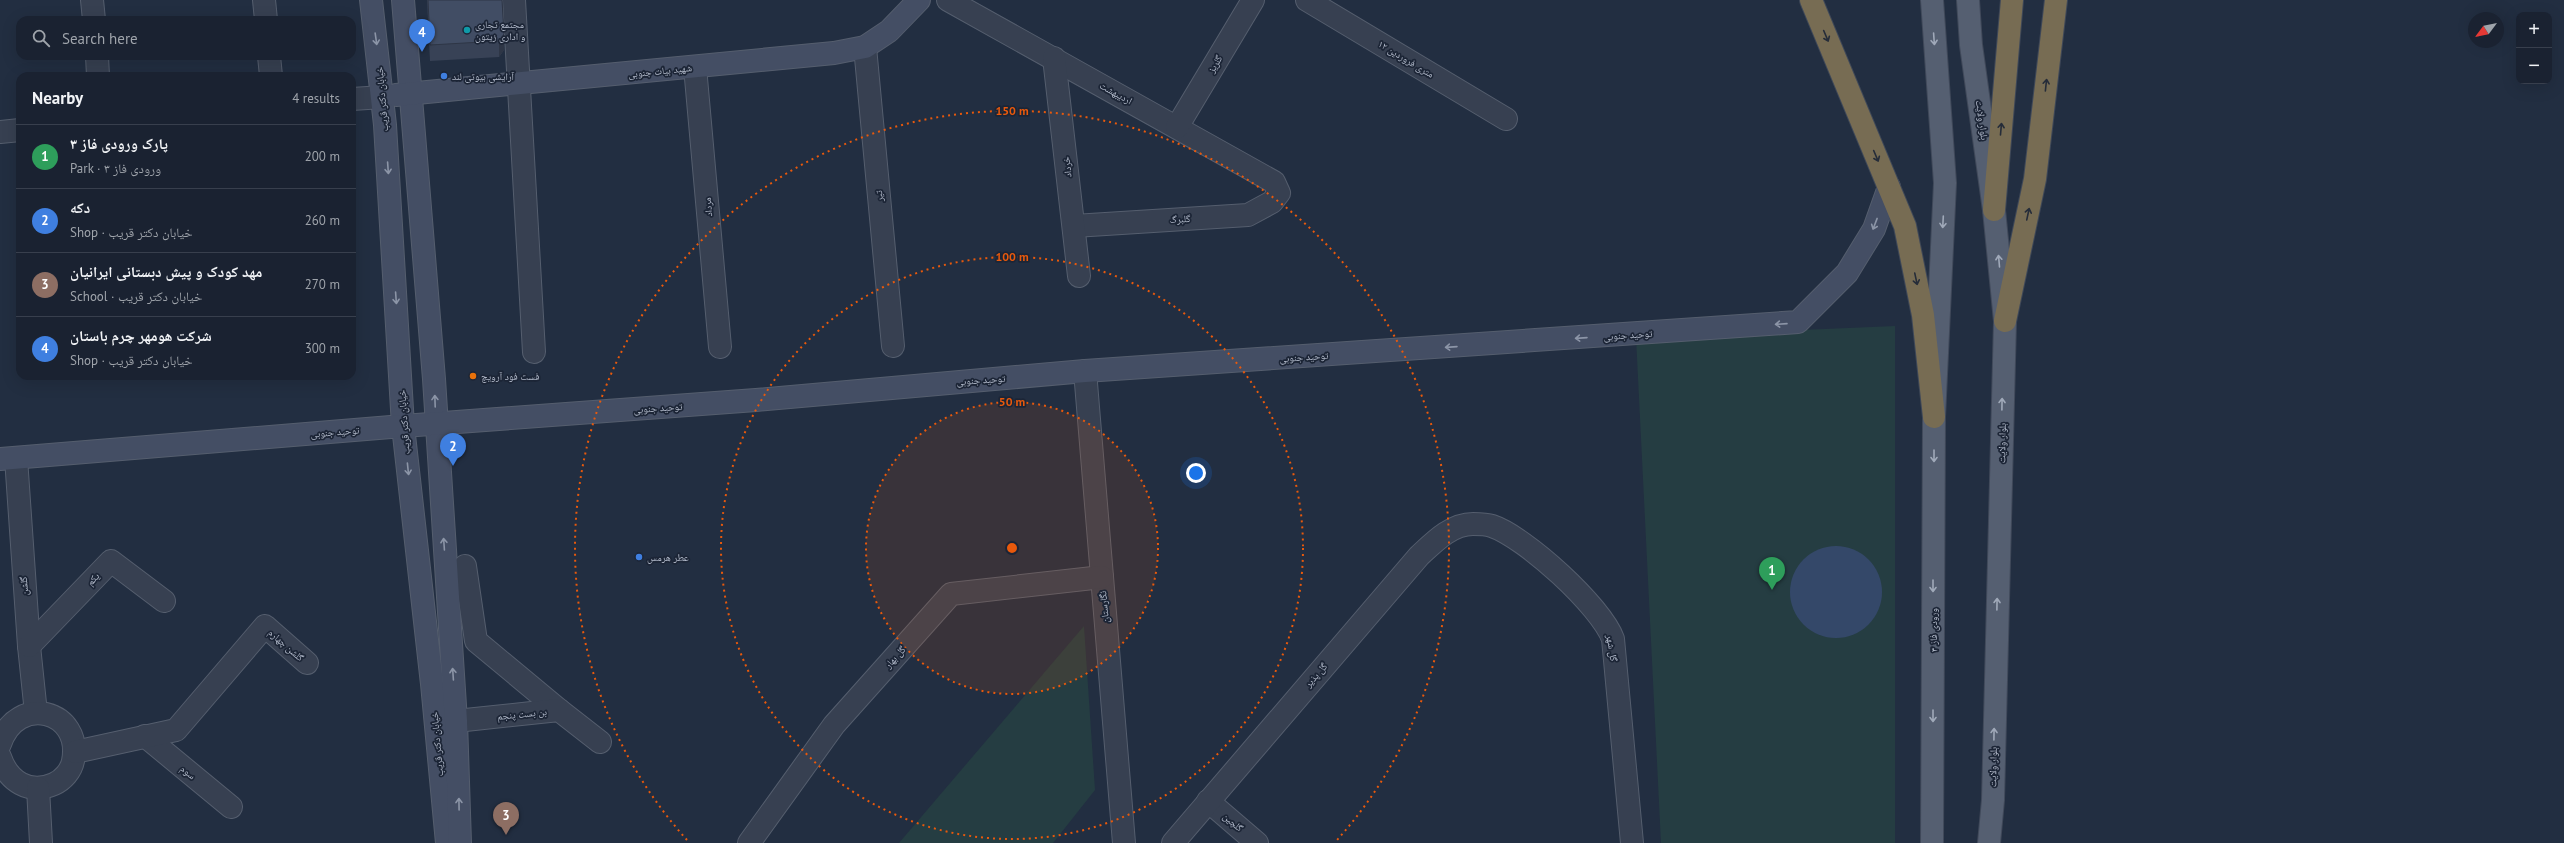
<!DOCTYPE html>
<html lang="en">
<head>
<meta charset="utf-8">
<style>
  body { margin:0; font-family:"PT Sans","Noto Naskh Arabic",sans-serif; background:#272f3d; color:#f1f3f6 }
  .controls { position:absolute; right:12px; top:12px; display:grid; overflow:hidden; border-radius:8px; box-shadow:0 4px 16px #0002 }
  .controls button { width:36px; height:36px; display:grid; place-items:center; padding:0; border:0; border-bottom:1px solid #383f4d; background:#1a2231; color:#f1f3f6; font:20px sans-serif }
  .compass { position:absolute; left:2468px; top:12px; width:36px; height:36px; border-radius:50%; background:#1a2231; box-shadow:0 4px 16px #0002; rotate:238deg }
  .you { position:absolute; left:1196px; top:473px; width:14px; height:14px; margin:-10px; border:3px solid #fff; border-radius:50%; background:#1a73e8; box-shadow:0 0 0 6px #1a73e833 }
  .badge { display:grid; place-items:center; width:26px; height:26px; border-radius:50%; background:#db2777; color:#fff; font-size:13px; font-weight:700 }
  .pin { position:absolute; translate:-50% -33px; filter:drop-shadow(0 1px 2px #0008) }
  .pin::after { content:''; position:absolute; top:21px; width:14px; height:12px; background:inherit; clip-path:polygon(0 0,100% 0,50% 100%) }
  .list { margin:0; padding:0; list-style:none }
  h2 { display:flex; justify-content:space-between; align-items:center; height:52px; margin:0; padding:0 16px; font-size:17px }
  h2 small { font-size:13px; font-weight:400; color:#9fa4ab }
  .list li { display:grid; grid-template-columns:26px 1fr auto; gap:12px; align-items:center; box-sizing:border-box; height:64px; padding:0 16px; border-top:1px solid #383f4d }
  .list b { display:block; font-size:15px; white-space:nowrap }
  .list p { margin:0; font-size:13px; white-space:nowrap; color:#9fa4ab }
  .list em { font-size:13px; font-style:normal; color:#9fa4ab }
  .icon { flex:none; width:22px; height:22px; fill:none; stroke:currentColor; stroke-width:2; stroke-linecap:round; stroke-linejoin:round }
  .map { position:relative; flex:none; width:2564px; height:843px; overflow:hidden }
  .search { position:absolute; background:#1a2231; box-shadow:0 4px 16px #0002; left:16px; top:16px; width:340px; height:44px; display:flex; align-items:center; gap:10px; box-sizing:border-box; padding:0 14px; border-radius:12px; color:#9fa4ab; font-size:15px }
  .panel { position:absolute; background:#1a2231; box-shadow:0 4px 16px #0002; left:16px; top:72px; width:340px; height:308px; border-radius:12px }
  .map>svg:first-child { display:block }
</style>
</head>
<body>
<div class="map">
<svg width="2564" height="843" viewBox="0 0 2564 843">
  <rect width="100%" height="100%" fill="#222e41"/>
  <g fill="#253d42">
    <path d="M1895 326V843H1661L1636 337Z"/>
    <path d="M1084 626 1095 790 1053 843H899Z"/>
  </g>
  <circle fill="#344869" cx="1836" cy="592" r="46"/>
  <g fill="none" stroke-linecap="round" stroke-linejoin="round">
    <defs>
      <g id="street">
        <path d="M92 0 94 20"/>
        <path d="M264 0 266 20"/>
        <path d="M514 0 534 352"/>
        <path d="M948 0 1274 182 1279 193 1272 202 1248 215 1074 226"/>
        <path d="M1307 0 1506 119"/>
        <path d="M865 47 893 346"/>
        <path d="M97 56 98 76"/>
        <path d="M269 56 271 76"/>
        <path d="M1054 58 1079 276"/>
        <path d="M695 67 720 347"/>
        <path d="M352 99 383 97"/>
        <path d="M1177 127 1253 0"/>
        <path d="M0 132 20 130"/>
        <path d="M1085 371 1124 843"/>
        <path d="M16 458 29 646 36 713"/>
        <path d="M465 566 476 641 559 710"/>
        <path d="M29 646 111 561 164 601"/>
        <path d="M456 721 559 710 600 742"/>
        <path d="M145 736 231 807"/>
        <path d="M0 744C17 693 83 710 73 761 71 771 63 780 54 784 29 795 8 781 0 757"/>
        <path d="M75 752 176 730 265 626 307 663"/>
        <path d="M38 788 41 843"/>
        <path d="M1208 801 1257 843"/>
        <path d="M749 843 834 725 951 594 1102 577"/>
        <path d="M1173 843 1419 556C1434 542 1451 524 1473 524 1479 524 1486 524 1492 526 1525 537 1601 606 1613 639L1632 843"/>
      </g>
      <g id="secondary">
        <path d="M371 0 385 125 403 426 432 684 447 843"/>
        <path d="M403 0 434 379 456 721 460 843"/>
        <path d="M396 95 834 53 865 47 889 31 919 0"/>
        <path d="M0 459 403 426 756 400 1085 371 1798 322 1847 273 1874 229 1889 187"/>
      </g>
      <g id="primary">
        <path d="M1932 0 1945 183 1934 417 1932 843"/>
        <path d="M1968 0 1971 45 1994 210 2005 321 1993 800 1989 843"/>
      </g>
      <g id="highway">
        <path d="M1811 0 1905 226 1923 315 1934 417"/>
        <path d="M1994 210 2012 0"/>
        <path d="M2005 321 2035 179 2056 0"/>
      </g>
    </defs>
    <use href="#street" stroke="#555e6e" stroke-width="24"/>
    <use href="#secondary" stroke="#555e6e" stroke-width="24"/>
    <use href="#primary" stroke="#40495a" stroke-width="24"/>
    <use href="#highway" stroke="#3f4858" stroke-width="24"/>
    <use href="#street" stroke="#374051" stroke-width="22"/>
    <use href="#secondary" stroke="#444e64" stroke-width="22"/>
    <use href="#primary" stroke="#555f71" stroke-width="22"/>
    <use href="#highway" stroke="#776c53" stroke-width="22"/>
  </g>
  <path fill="#384256" d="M427 0H502L504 50 499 57 430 61Z"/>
  <path fill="#2e3646" d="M504 34V50L499 57V41Z"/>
  <path fill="#414d64" stroke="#2e3646" d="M428 0H502L504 34 499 41 430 45Z"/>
  <defs><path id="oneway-shaft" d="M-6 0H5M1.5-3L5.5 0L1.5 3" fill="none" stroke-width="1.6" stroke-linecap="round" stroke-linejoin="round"/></defs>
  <g stroke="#252c39">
    <use href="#oneway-shaft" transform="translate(1826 36) rotate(67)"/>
    <use href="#oneway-shaft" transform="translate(2046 85) rotate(-84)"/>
    <use href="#oneway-shaft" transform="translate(2001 129) rotate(-85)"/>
    <use href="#oneway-shaft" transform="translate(1876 156) rotate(67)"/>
    <use href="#oneway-shaft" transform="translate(2028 214) rotate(-78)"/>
    <use href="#oneway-shaft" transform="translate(1916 279) rotate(78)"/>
  </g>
  <g stroke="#8c95a7">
    <use href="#oneway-shaft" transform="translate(376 39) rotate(82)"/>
    <use href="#oneway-shaft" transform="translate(388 168) rotate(86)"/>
    <use href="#oneway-shaft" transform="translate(1875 224) rotate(111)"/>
    <use href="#oneway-shaft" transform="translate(396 298) rotate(86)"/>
    <use href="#oneway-shaft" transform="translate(1781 324) rotate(176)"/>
    <use href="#oneway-shaft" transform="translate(1581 338) rotate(176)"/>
    <use href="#oneway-shaft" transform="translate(1451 347) rotate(176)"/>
    <use href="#oneway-shaft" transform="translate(435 401) rotate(-92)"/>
    <use href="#oneway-shaft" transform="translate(408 469) rotate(84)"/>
    <use href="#oneway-shaft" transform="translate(444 544) rotate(-94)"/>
    <use href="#oneway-shaft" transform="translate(453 674) rotate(-94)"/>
    <use href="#oneway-shaft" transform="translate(459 804) rotate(-91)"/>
  </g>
  <g stroke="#a0a9b9">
    <use href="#oneway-shaft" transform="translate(1934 39) rotate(86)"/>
    <use href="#oneway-shaft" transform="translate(1943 222) rotate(93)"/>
    <use href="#oneway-shaft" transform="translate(1999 261) rotate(-95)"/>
    <use href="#oneway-shaft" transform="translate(2002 404) rotate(-89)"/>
    <use href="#oneway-shaft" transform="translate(1934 456) rotate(90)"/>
    <use href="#oneway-shaft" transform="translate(1933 586) rotate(90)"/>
    <use href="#oneway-shaft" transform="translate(1997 604) rotate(-89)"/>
    <use href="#oneway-shaft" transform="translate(1933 716) rotate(90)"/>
    <use href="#oneway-shaft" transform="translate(1994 734) rotate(-89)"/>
  </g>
  <circle cx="1012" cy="548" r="146" fill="#e8590c" fill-opacity=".12"/>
  <g fill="none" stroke="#e8590c" stroke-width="2" stroke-dasharray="2 4">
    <circle cx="1012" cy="548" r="146"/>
    <circle cx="1012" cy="548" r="291"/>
    <path d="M687 840A437 437 0 1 1 1337 840"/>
  </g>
  <circle fill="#0f9aa8" stroke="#1c2536" stroke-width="1.5" cx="467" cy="30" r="4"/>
  <g fill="#3f7fe0" stroke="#1c2536" stroke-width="1.5">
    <circle cx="444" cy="76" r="4"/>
    <circle cx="639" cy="557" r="4"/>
  </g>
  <circle fill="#e8710a" stroke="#1c2536" stroke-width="1.5" cx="473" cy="376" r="4"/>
  <g text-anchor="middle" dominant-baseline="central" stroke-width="3.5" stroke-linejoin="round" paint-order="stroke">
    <g font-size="10" fill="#b3bbcb" stroke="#1c2536" text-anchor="start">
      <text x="475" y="24">مجتمع تجاری<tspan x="475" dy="12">و اداری زیتون</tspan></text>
      <text x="452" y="76">آرایشی بیوتی لند</text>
      <text x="481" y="376">فست فود آرویچ</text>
      <text x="647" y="557">عطر هرمس</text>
    </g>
    <g font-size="10" fill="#b3bbcb" stroke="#1c2536">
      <text transform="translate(1406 59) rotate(31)">۱۲ متری فروردین</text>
      <text transform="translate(1215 64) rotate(-59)">گلریز</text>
      <text transform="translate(660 71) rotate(-6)">شهید بیات جنوبی</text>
      <text transform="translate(1116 93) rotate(29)">اردیبهشت</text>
      <text transform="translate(382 99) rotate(-95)">خیابان دکتر قریب</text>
      <text transform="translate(1982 120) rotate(82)">بلوار ولایت</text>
      <text transform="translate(1067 167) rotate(-96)">خرداد</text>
      <text transform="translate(879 196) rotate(-95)">تیر</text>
      <text transform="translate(708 207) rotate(-95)">مرداد</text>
      <text transform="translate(1180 219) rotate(-3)">گلبرگ</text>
      <text transform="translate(1628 335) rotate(-4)">توحید جنوبی</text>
      <text transform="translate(1304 357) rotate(-4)">توحید جنوبی</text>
      <text transform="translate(981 380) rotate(-4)">توحید جنوبی</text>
      <text transform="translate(658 408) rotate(-4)">توحید جنوبی</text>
      <text transform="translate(404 422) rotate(-94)">خیابان دکتر قریب</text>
      <text transform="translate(335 432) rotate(-5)">توحید جنوبی</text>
      <text transform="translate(2002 443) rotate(-89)">بلوار ولایت</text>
      <text transform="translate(93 579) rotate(-46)">یکم</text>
      <text transform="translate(24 586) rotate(-94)">گلشن</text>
      <text transform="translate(1104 607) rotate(-95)">نگارستان</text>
      <text transform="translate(1933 630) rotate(-90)">ورودی فاز ۳</text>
      <text transform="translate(286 645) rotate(41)">گلشن چهارم</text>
      <text transform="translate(1612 648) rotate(81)">گل شهر</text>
      <text transform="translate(895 657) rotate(-48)">گل بهار</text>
      <text transform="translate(1316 675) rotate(-49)">گل پذیر</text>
      <text transform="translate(522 714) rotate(-6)">بن بست پنجم</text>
      <text transform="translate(437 744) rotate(-95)">خیابان دکتر قریب</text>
      <text transform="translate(1993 767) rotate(-89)">بلوار ولایت</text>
      <text transform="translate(188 772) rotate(39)">سوم</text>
      <text transform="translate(1233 822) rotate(41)">گلچین</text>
    </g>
  </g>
  <circle cx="1012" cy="548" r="6" fill="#e8590c" stroke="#1c2536" stroke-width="2"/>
  <g font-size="12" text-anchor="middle" font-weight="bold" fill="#e8590c" stroke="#1c2536" stroke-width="3.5" stroke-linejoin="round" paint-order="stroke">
    <text x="1012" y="115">150 m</text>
    <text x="1012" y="261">100 m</text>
    <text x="1012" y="406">50 m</text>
  </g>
</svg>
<div class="controls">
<button>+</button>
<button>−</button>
</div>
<svg class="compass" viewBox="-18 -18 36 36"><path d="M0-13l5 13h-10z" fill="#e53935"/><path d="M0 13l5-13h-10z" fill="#9fa4ab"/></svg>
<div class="you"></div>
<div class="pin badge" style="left:1772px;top:590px;background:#2e9e5b">1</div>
<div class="pin badge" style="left:453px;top:466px;background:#3f7fe0">2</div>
<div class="pin badge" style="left:506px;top:835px;background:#8d6e63">3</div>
<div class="pin badge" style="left:422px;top:52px;background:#3f7fe0">4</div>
<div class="search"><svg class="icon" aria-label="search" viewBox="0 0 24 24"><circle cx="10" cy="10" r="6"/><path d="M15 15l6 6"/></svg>Search here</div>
<section class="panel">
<h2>Nearby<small>4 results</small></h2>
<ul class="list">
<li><span class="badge" style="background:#2e9e5b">1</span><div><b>پارک ورودی فاز ۳</b><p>Park · ورودی فاز ۳</p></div><em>200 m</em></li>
<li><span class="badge" style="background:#3f7fe0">2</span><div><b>دکه</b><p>Shop · خیابان دکتر قریب</p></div><em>260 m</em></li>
<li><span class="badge" style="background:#8d6e63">3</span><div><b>مهد کودک و پیش دبستانی ایرانیان</b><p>School · خیابان دکتر قریب</p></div><em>270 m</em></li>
<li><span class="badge" style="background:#3f7fe0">4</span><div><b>شرکت هومهر چرم باستان</b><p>Shop · خیابان دکتر قریب</p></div><em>300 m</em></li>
</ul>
</section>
</div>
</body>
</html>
